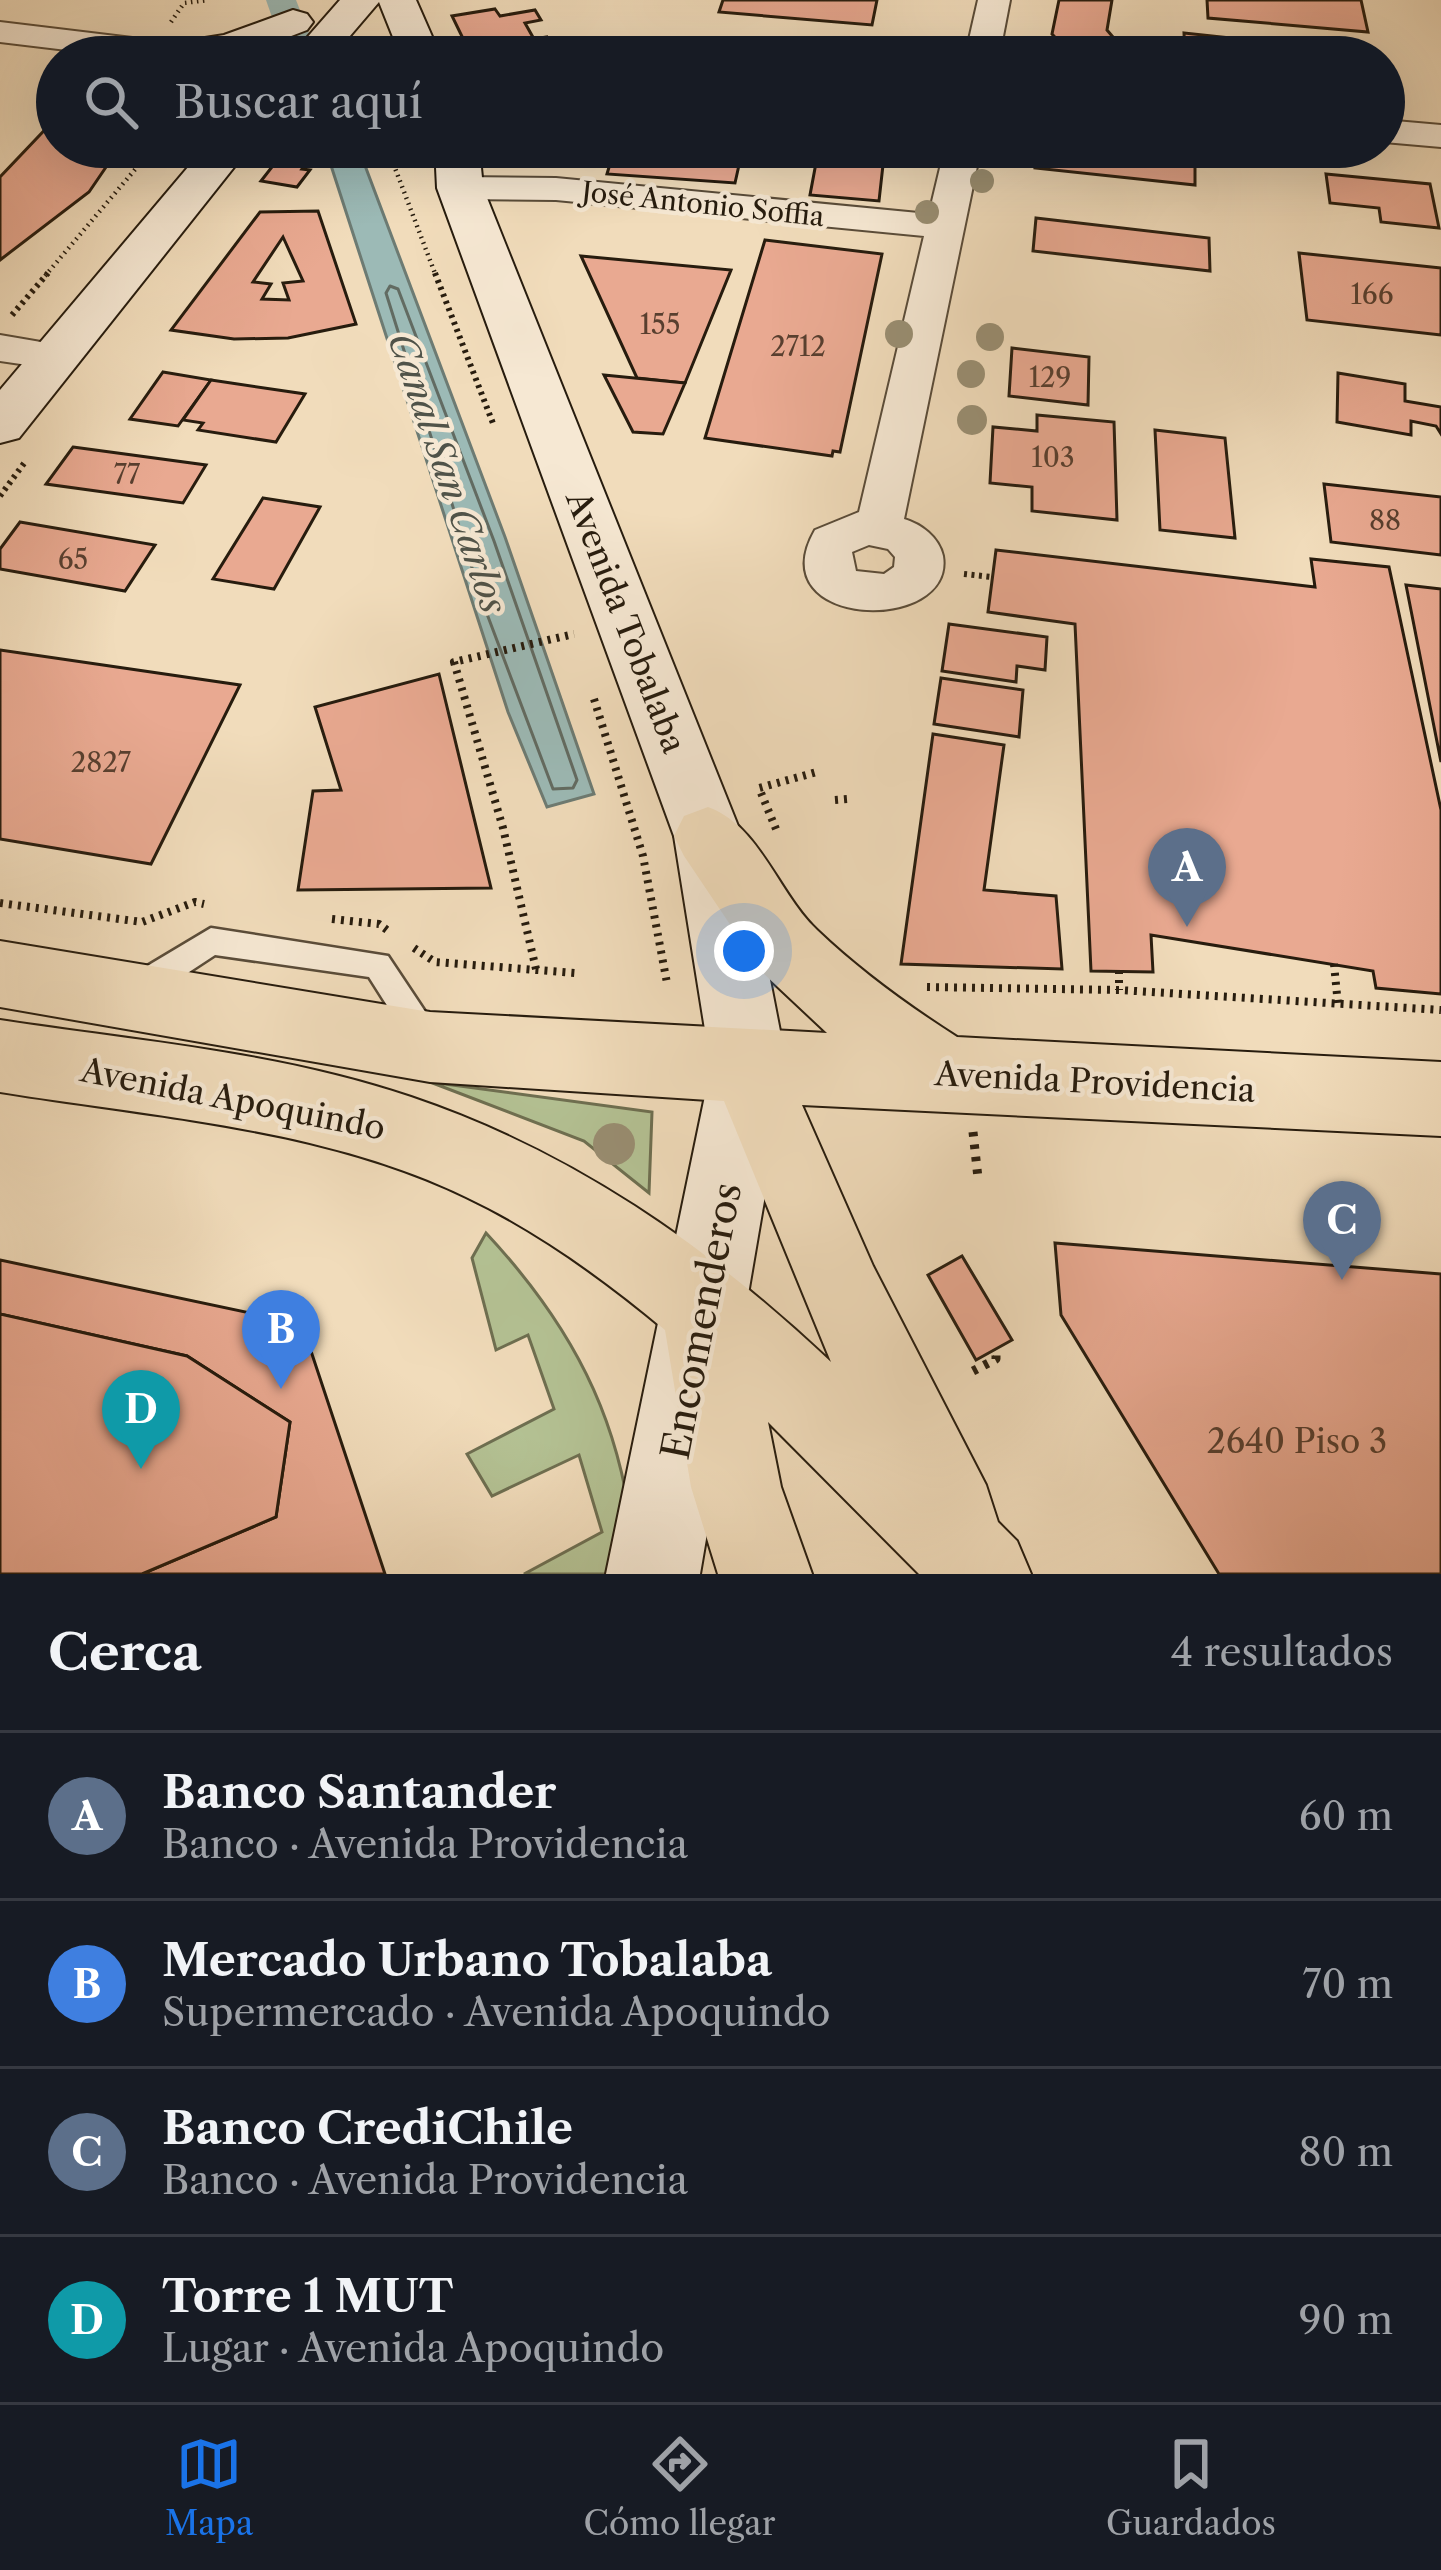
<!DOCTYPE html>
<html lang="es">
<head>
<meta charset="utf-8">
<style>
  body { margin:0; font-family:"Libre Caslon Text",serif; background:#242831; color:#f1f3f6 }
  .you { position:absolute; left:744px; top:951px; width:42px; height:42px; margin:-30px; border:9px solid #fff; border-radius:50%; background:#1a73e8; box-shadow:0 0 0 18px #1a73e833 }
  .badge { display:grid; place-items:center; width:78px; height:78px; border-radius:50%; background:#1a73e8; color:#fff; font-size:39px; font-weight:700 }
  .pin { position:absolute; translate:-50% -99px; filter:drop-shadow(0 3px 6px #0008) }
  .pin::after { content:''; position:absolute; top:63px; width:42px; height:36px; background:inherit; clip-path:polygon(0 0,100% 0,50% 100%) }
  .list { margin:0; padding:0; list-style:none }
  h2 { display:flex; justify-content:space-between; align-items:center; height:156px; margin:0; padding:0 48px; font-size:51px }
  h2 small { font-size:39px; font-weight:400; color:#9ea1a6 }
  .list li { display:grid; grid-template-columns:78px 1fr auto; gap:36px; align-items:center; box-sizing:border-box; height:168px; padding:0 48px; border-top:3px solid #363941 }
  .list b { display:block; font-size:45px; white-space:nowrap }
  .list p { margin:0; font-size:39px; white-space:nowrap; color:#9ea1a6 }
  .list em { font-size:39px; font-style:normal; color:#9ea1a6 }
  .icon { flex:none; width:66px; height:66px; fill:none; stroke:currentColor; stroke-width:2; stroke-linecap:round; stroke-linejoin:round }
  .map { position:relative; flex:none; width:1441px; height:1574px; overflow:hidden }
  .search { position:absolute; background:#171b24; box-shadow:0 12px 48px #0002; left:36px; right:36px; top:36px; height:132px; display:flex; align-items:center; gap:30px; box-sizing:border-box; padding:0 42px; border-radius:66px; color:#9ea1a6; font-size:45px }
  .sheet { height:828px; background:#171b24 }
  nav { display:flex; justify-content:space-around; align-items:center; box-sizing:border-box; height:168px; border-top:3px solid #363941; background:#171b24; font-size:33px; color:#9ea1a6 }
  nav a { display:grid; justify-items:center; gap:6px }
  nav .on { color:#1a73e8 }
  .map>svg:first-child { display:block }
</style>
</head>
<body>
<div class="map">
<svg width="1441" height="1574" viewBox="0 0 1441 1574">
  <rect width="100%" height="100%" fill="#f1dcbb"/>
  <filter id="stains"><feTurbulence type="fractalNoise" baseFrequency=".00167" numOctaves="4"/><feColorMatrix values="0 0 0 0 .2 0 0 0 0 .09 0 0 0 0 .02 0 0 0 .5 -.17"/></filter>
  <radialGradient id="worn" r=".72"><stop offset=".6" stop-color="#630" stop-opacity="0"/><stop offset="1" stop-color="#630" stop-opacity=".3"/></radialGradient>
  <g fill="#b4c294" stroke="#6e6f51" stroke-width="3">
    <path d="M430 1082 652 1112 649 1193 584 1141Z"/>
    <path d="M486 1233C581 1335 628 1435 636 1574H524L602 1532 579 1455 492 1496 467 1454 554 1409 528 1335 496 1350 472 1258Z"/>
  </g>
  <path fill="#9cbab6" stroke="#6d7b73" stroke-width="3" d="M325 147H358L505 537 594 794 547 807 508 712Z"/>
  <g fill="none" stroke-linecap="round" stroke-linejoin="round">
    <path stroke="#626b62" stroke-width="3" d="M390 286 398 289 494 541 577 780 573 788 553 789 484 606 386 293Z"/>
    <path fill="#9cbab6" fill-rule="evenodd" d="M266 0H296L318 57H286Z"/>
  </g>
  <g fill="#e9a991" stroke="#271c0e" stroke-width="3" fill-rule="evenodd">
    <path d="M723 0H877L872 25 719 12Z"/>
    <path d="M1059 0H1112L1107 30 1130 57H1074L1052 34Z"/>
    <path d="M1207 0H1361L1368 32 1208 18Z"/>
    <path d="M495 9 500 16 535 10 541 20 525 23 534 39 547 37 552 45 472 57 452 16Z"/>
    <path d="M1184 33 1241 39 1242 57H1185Z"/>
    <path d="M57 117V147L119 148 89 192 0 260V177Z"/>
    <path d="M534 147H568L562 162 529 159Z"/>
    <path d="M615 147H743L735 183 607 174Z"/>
    <path d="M819 147H885L879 201 810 195Z"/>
    <path d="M1038 147 1195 152V185L1035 168Z"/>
    <path d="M300 154 309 160 302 169 310 170 297 187 261 181 275 163Z"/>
    <path d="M1326 174 1430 184 1439 228 1381 222 1379 208 1330 203Z"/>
    <path d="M318 211 356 324 288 338 234 339 171 330 260 212ZM283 237 303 281 283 283 289 300 262 299 271 284 253 282Z"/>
    <path d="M1036 218 1209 238 1210 271 1033 251Z"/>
    <path d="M765 240 882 254 840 452 833 451 832 456 705 438Z"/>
    <path d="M1299 253 1441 268V335L1307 320Z"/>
    <path d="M581 256 731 270 685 383 637 378Z"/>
    <path d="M1012 348 1089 357 1088 405 1009 396Z"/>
    <path d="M163 372 211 380 178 426 130 419Z"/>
    <path d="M1338 373 1405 384V401L1441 407V434L1436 426 1411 421V435L1337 422Z"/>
    <path d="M604 375 685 383 663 434 633 432Z"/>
    <path d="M211 380 305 394 276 442 198 430 203 423 183 420Z"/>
    <path d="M1037 415 1114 422 1117 520 1032 511V487L990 483 993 427 1037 431Z"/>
    <path d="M1155 430 1225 438 1235 538 1160 530Z"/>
    <path d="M73 447 206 465 183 503 46 484Z"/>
    <path d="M1324 484 1441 497V555L1331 542Z"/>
    <path d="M263 498 320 507 274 589 213 579Z"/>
    <path d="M20 522 155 545 125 591 0 569V549Z"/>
    <path d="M996 550 1315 587 1311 559 1389 567 1441 810V994L1376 988 1373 971 1151 935 1153 972 1091 971 1075 624 988 612Z"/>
    <path d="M1406 585 1441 589V762Z"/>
    <path d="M949 624 1047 637 1045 670 1017 666 1016 682 942 671Z"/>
    <path d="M0 650 240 685 151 864 0 839Z"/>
    <path d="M439 674 491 888 298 890 313 791 341 790 315 707Z"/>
    <path d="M941 678 1023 690 1019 737 934 724Z"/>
    <path d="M933 734 1004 745 984 890 1056 896 1062 969 901 964Z"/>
    <path d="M1055 1243 1441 1274V1574H1219L1061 1315Z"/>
    <path d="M962 1256 1012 1340 976 1360 928 1275Z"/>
    <path d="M0 1260 302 1324 385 1574H142L276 1517 290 1422 187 1356 0 1314Z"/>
    <path d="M0 1314 187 1356 290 1422 276 1517 142 1574H0Z"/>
  </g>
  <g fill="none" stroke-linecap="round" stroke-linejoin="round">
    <defs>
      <path id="lane" d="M211 928 388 956 436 1028 440 1038 436 1048 425 1052 414 1048 369 977 215 955 151 997 140 1001 129 997 125 987 129 977Z"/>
      <g id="street">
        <path d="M978 0H1010L999 57H965Z"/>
        <path d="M0 22 207 47 224 57H125L0 42Z"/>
        <path d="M1384 120 1441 125V147L1384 142Z"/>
        <path d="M945 147H981L904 519C921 524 939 537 943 556 956 634 758 630 815 530L859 512 924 236 556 200 460 199 447 196 442 188 447 180 460 177 556 178 929 214ZM869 545 888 549 895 557 894 567 884 574 856 571 852 552Z"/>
        <path d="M0 335 70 347 76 356 70 365 55 369 0 361Z"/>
      </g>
      <g id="secondary">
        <path d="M340 0H416L441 57H401L379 2 332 57H290Z"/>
        <path d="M293 10 307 14 313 22 307 30 236 57H170L167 52 173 43 224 35Z"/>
        <path d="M205 147H250L19 438 0 443V390Z"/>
        <path d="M435 147H479L483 188 742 836 787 1067 700 1574H606L711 1067 674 836 437 188Z"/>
      </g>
      <path id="primary" d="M708 807C760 826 778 893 817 930 860 971 907 1005 957 1037L1441 1062V1136L802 1105 873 1266 986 1485 998 1522 1017 1541 1031 1574H919L768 1422 781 1487 812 1574H718L691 1487 665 1330C604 1279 538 1231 466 1197 323 1128 155 1117 0 1092V1020C137 1041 279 1052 411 1097 571 1151 708 1246 831 1362L724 1101 430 1082 0 1007V941L430 1012 827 1033 762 972 684 856 674 836 684 816Z"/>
    </defs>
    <use href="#lane" stroke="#5a4c39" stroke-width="5"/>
    <use href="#street" stroke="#5a4c39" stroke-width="4"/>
    <use href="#secondary" stroke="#271c0e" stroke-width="4"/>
    <use href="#primary" stroke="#271c0e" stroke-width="4"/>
    <g stroke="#271c0e" stroke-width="4.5" stroke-dasharray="1.5 4.5" stroke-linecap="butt">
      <path d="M171 22 184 3 208 0"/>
      <path d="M387 147 436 276"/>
      <path d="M45 276 154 147"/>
    </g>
    <g stroke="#271c0e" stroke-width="6" stroke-dasharray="3 4.5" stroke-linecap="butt">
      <path d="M435 273 494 426"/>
      <path d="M12 315 48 273"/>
      <path d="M0 496 25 462"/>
      <path d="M964 574 992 577"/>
    </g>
    <g stroke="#271c0e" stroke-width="8" stroke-dasharray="3 6" stroke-linecap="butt">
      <path d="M594 699 643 856 667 983"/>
      <path d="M835 800 847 799"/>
      <path d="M776 829 759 788 817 772"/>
      <path d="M0 903 142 922 195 902 204 904"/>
      <path d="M332 919 379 924 387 930"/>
      <path d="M414 948 435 962 575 973"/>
      <path d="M1334 964 1338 1005"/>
      <path d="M536 969 503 828 454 662 574 634"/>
      <path d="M1119 971V990"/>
      <path d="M927 987 1119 990 1441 1010"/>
    </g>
    <g stroke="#271c0e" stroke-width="9" stroke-dasharray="4.5 8" stroke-linecap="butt">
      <path d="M973 1132 978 1178"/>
      <path d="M973 1371 996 1359V1349"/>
    </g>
    <use href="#lane" fill="#f6e8d3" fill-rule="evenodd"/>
    <use href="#street" fill="#f6e8d3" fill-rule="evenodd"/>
    <use href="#secondary" fill="#f6e8d3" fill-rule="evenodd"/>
    <use href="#primary" fill="#f1dcbb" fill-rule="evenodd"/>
  </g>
  <g fill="#998e72">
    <circle cx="982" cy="181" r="12"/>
    <circle cx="927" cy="212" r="12"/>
    <circle cx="899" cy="334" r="14"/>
    <circle cx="990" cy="337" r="14"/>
    <circle cx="971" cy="374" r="14"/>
    <circle cx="972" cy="420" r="15"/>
    <circle cx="614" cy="1144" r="21"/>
  </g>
  <g text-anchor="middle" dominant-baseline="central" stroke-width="9" stroke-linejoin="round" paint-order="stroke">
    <g font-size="27" fill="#271c0e" stroke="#f6e8d3">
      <text transform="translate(703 204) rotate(6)">José Antonio Soffia</text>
    </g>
    <g font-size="27" fill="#583f2f">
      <text x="1372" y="294">166</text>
      <text x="660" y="324">155</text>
      <text x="798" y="346">2712</text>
      <text x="1050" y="377">129</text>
      <text x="1053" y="457">103</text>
      <text x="127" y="474">77</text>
      <text x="1385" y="520">88</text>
      <text x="73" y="559">65</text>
      <text x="101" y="762">2827</text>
    </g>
    <g font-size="33" fill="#271c0e" stroke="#f6e8d3">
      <text transform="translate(626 622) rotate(69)">Avenida Tobalaba</text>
      <text transform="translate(1095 1082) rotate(3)">Avenida Providencia</text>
      <text transform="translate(233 1099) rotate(11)">Avenida Apoquindo</text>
    </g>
    <g font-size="33" fill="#583f2f">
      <text x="1297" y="1441">2640 Piso 3</text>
    </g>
    <g font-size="36" font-style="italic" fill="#505349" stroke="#f6e8d3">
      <text transform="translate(448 473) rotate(71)">Canal San Carlos</text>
    </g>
    <g font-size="39" fill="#271c0e" stroke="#f6e8d3">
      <text transform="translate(701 1321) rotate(-79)">Encomenderos</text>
    </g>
  </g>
  <rect width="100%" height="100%" filter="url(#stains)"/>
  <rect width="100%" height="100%" fill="url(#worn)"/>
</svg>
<div class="you"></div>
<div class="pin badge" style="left:1187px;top:927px;background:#5c6f8a">A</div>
<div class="pin badge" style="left:281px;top:1389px;background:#3f7fe0">B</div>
<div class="pin badge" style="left:1342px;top:1280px;background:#5c6f8a">C</div>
<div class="pin badge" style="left:141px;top:1469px;background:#0f9aa8">D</div>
<div class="search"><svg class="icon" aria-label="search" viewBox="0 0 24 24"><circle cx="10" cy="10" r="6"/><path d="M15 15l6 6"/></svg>Buscar aquí</div>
</div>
<section class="sheet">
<h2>Cerca<small>4 resultados</small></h2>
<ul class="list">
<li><span class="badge" style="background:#5c6f8a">A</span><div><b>Banco Santander</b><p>Banco · Avenida Providencia</p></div><em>60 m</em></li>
<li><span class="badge" style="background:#3f7fe0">B</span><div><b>Mercado Urbano Tobalaba</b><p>Supermercado · Avenida Apoquindo</p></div><em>70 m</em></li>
<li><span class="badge" style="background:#5c6f8a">C</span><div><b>Banco CrediChile</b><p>Banco · Avenida Providencia</p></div><em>80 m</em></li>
<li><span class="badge" style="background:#0f9aa8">D</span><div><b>Torre 1 MUT</b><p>Lugar · Avenida Apoquindo</p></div><em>90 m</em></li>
</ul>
</section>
<nav>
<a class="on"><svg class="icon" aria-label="map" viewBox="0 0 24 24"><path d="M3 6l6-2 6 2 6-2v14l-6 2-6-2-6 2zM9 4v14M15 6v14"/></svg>Mapa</a>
<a><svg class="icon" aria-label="directions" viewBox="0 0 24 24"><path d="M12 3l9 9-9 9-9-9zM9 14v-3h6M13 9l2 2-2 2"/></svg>Cómo llegar</a>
<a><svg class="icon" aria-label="saved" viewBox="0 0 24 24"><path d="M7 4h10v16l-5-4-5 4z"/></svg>Guardados</a>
</nav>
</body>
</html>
